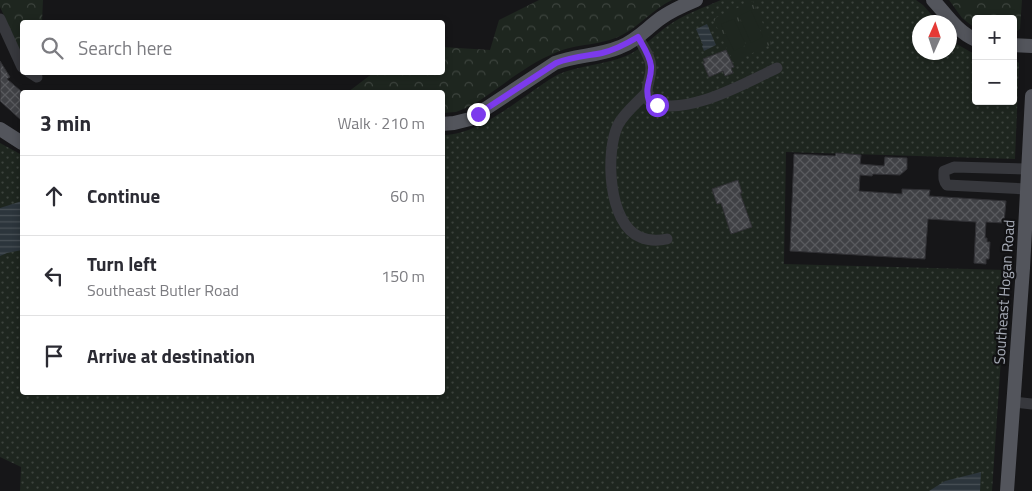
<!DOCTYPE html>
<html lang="en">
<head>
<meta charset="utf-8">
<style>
  body { margin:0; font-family:"Titillium Web",sans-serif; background:#f7f7f7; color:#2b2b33 }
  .controls { position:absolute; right:15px; top:15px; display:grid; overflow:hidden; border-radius:5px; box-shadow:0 2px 8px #0003 }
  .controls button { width:45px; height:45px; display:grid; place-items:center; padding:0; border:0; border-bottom:1px solid #e1e1e2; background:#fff; color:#2b2b33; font:25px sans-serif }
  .compass { position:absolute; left:912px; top:15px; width:45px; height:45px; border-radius:50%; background:#fff; box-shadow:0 2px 8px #0003; rotate:3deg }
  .stop { position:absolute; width:15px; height:15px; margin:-11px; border:4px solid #7c3aed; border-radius:50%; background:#fff }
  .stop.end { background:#7c3aed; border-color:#fff; box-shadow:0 1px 5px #0008 }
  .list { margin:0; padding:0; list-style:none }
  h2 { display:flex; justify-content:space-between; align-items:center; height:65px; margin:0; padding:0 20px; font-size:21px }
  h2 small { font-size:16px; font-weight:400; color:#7c7c81 }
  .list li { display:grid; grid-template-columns:32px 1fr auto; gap:15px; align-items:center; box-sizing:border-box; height:80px; padding:0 20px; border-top:1px solid #e1e1e2 }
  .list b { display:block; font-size:19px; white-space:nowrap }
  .list p { margin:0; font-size:16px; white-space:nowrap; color:#7c7c81 }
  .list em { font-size:16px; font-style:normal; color:#7c7c81 }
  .icon { flex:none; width:28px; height:28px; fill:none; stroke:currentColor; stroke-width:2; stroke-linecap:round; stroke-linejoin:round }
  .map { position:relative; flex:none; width:1032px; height:491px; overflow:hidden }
  .search { position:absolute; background:#fff; box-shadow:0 2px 8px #0003; left:20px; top:20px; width:425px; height:55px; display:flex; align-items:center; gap:12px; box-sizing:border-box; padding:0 18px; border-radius:5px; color:#7c7c81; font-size:19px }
  .panel { position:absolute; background:#fff; box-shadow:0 2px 8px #0003; left:20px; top:90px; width:425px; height:305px; border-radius:5px }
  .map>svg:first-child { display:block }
</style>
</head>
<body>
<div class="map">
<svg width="1032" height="491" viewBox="0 0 1032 491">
  <defs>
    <pattern id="grass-dots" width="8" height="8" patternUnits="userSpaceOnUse" patternTransform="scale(1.25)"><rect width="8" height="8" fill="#1e261f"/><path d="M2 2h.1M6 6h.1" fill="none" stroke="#3c433d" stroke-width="1.8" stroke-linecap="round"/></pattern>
    <pattern id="forest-crowns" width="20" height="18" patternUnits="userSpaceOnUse" patternTransform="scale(1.25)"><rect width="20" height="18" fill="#1e261f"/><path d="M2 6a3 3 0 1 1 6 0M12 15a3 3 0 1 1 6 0" fill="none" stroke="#3c433d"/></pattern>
    <pattern id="park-tufts" width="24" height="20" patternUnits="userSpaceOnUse" patternTransform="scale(1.25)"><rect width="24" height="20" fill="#1e261f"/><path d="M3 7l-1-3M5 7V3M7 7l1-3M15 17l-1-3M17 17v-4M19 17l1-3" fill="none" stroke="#3c433d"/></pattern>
    <pattern id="water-rules" width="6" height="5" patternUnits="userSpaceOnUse" patternTransform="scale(1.25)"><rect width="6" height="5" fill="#2c353c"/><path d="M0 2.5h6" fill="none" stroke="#485056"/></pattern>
    <pattern id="building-cross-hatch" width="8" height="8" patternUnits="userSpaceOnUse" patternTransform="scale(1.25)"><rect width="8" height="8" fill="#404145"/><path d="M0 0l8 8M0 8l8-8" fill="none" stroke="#595a5e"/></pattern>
  </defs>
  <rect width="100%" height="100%" fill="#161618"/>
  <path fill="url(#grass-dots)" d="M721 0H916L923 5 938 22H920V52H950V37L955 43 976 55V101H1013V59L1019 63 1015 159 786 152 784 264 1007 270 992 491H20L21 467 0 457V143L22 155V392H442L443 135C481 136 526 92 559 74 581 65 604 65 626 56 644 48 656 33 672 23 687 13 705 7 721 0Z"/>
  <g fill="url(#forest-crowns)">
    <path d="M0 0H43L42 22H22V55L0 7Z"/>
    <path d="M539 0H672C653 9 640 26 622 35 601 46 577 43 555 53 525 65 499 89 471 106L456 112 443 113 442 92H348L373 73 442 72 443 47 490 50 499 20Z"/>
    <path d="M949 0H1022L1020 29 1013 34V19H976V29L962 18Z"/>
  </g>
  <path fill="url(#park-tufts)" d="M753 1 772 44 733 62 713 19Z"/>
  <g fill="#1e261f">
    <path d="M751 10 763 37 751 43 739 16Z"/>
    <path d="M734 19 746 45 734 51 721 24Z"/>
  </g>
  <g fill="url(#water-rules)">
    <path d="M707 24 716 45 704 51 702 46 703 45 696 29Z"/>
    <path d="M22 201V250L7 253 0 256V208Z"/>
    <path d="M981 472 980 491H929L945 481Z"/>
  </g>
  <g fill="url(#building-cross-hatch)" stroke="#303034">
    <path d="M726 50 734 67 731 68 733 73 725 76 723 71 709 77 703 63H705L703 59Z"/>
    <path d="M0 61 10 77 7 79 22 92V121L0 101Z"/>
    <path d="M836 153 861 155 860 164 884 166 885 157 907 158V169L900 175 873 174 872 176 860 175 859 191 902 194V189L930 190 929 196 1006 201 1004 223 986 222 985 238H987V242H990L989 259H986V264L974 263 976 222 928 219 925 259 790 251 794 154 835 156Z"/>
    <path d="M738 180 742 193H740L752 227 731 234 721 203 717 204 712 189Z"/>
  </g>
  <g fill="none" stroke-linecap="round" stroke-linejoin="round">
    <g stroke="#37383d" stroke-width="11">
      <path d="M0 19 22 67"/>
      <path d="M638 37C643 47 651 57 651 68 651 81 644 86 649 101 683 119 745 83 777 68"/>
      <path d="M29 72 37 77"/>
      <path d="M646 93C637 103 624 113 618 125 605 152 608 224 640 237 649 241 658 241 667 239"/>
      <path d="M1027 189 947 185C943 180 944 177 944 171L954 167 1028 169"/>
      <path d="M1013 402 1032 404"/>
    </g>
    <g stroke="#53555c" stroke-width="14">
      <path d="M933 0C946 14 957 32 976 40"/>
      <path d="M1013 45 1032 46"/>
      <path d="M442 124 454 123 470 119 555 63C576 55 599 56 620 47 636 41 647 28 661 18 672 10 684 5 696 0"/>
      <path d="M0 129 22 143"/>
      <path d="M1007 491 1023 268 1032 96"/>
    </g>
  </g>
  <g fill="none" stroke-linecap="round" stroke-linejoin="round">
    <path stroke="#7c3aed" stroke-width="6" d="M478 114 556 63C571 57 586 56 602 53 615 50 626 44 638 37 643 46 650 56 651 66 652 79 644 86 649 101L657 105"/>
  </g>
  <g text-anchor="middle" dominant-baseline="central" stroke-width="4.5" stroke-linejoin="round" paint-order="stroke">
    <g font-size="15" fill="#a8adb8" stroke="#111113">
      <text transform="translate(1004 292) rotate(-86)">Southeast Hogan Road</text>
    </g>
  </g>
</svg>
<div class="controls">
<button>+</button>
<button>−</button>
</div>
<svg class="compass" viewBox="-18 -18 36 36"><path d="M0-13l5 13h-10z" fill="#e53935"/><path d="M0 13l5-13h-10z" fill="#7c7c81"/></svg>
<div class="stop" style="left:657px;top:105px"></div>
<div class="stop end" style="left:478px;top:114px"></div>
<div class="search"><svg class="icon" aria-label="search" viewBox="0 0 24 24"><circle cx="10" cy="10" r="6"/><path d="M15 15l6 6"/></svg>Search here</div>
<section class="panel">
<h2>3 min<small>Walk · 210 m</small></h2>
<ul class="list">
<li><svg class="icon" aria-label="ahead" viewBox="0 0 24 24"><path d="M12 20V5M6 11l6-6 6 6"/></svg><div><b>Continue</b></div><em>60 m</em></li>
<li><svg class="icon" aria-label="left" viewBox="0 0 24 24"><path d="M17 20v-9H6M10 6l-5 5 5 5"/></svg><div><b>Turn left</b><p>Southeast Butler Road</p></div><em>150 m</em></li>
<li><svg class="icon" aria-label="arrive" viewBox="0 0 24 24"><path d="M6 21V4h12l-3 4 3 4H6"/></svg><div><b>Arrive at destination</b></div></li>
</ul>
</section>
</div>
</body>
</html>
